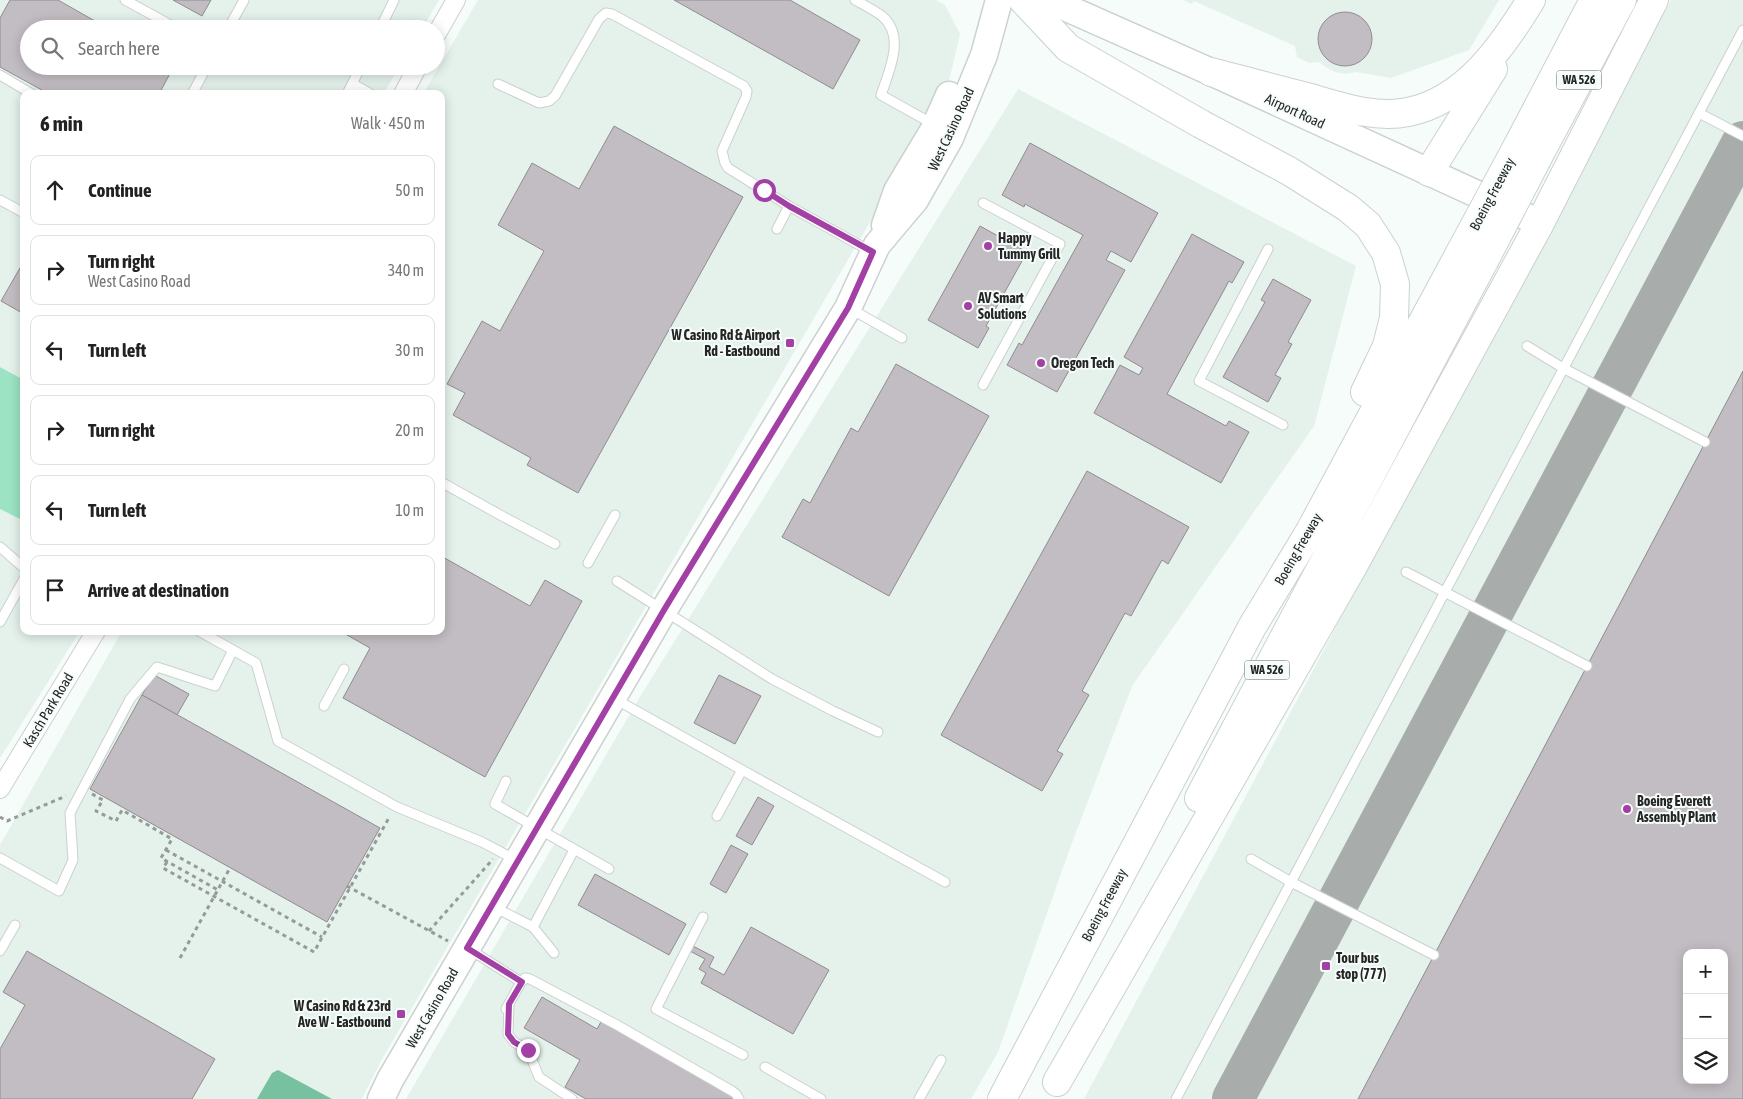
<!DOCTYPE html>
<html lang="en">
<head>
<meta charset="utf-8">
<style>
  body { margin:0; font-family:"Asap Condensed",sans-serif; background:#f6f6f6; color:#222 }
  .controls { position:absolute; right:15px; bottom:15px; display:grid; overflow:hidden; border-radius:10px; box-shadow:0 2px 12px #0003 }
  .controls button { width:45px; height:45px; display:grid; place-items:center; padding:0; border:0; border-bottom:1px solid #e0e0e0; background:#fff; color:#222; font:25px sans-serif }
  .stop { position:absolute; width:15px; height:15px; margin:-11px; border:4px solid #a340a6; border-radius:50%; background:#fff }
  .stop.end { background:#a340a6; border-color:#fff; box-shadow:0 1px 5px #0008 }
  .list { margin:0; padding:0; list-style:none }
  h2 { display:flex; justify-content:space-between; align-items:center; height:65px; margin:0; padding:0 20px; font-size:21px }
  h2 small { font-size:16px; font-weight:400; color:#767676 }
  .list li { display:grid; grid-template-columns:32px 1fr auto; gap:15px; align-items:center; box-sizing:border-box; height:70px; margin:0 10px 10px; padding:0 10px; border:1px solid #e0e0e0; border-radius:10px }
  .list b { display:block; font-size:19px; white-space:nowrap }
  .list p { margin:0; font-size:16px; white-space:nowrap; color:#767676 }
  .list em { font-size:16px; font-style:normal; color:#767676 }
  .icon { flex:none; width:28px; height:28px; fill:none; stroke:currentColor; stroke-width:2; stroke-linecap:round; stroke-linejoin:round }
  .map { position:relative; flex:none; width:1743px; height:1099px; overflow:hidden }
  .search { position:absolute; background:#fff; box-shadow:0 2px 12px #0003; left:20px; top:20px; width:425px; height:55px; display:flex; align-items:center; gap:12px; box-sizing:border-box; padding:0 18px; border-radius:28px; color:#767676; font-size:19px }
  .panel { position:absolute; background:#fff; box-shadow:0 2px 12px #0003; left:20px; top:90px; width:425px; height:545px; border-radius:10px }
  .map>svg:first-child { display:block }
</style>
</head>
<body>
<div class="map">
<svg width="1743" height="1099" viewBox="0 0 1743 1099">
  <rect width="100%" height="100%" fill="#f6fcf9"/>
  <g fill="#e4f2eb" fill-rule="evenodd">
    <path d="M0 0H439L422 29H29V66H400L383 94H24V380L0 367Z"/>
    <path d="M478 0H936L945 5 960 34 949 81 916 143 381 1061 362 1099H0V845L122 631H441V94H423Z"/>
    <path d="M1183 0H1499L1469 50 1391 78 1356 72 1346 74 1335 72 1324 66 1319 62 1309 63 1297 57 1295 46 1194 1 1192 4Z"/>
    <path d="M1671 0H1743V1099H1084ZM1687 953H1724V1080H1687Z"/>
    <path d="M1018 89 1356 266 1314 426 1132 686 1070 848 998 1052 971 1099H406L638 700Z"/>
    <path d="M0 509 24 521V631H80L0 758Z"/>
  </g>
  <path fill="#9be3c2" d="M0 367 24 380V521L0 509Z"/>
  <path fill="#77c0a0" d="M278 1070 332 1099H257L272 1073Z"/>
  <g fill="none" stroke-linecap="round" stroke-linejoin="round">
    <path stroke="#a8acaa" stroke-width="42" d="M1233 1099 1743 142"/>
  </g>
  <g fill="#c2bdc2" stroke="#908c90" fill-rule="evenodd">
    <path d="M10 0H58L109 29H29V66H174L159 94H49L0 67V18Z"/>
    <path d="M173 0H211L202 16Z"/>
    <path d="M674 0H790L860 40 833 89Z"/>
    <circle cx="1345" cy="39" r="27"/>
    <path d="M614 126 743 197 578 493 527 465 531 458 453 415 465 393 447 384 482 321 500 331 544 251 498 225 532 163 579 189Z"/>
    <path d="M1030 143 1158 213 1131 262 1111 251 1106 260 1125 270 1057 392 1007 365 1019 343 1022 345 1083 235 1025 204 1024 207 1002 195Z"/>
    <path d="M980 226 1027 252 986 326 989 328 978 348 928 320Z"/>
    <path d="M1192 234 1244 262 1232 283 1229 281 1167 394 1226 426 1229 421 1249 432 1221 483 1094 413 1120 365 1139 375 1143 368 1124 357Z"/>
    <path d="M24 261V314L1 301Z"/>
    <path d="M1273 279 1311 300 1288 342 1292 344 1275 375 1281 378 1268 402 1223 377 1265 302 1261 300Z"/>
    <path d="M896 364 989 416 889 596 782 537 803 499 810 503 851 428 858 432Z"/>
    <path d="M1743 371V1099H1358L1587 666ZM1687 953H1724V1080H1687Z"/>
    <path d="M1087 471 1189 527 1168 564 1162 560 1131 616 1125 613 1082 691 1089 695 1057 751 1063 754 1042 791 941 735Z"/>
    <path d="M441 556 530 606 545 580 582 601 485 777 343 698 370 648 340 631H441Z"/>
    <path d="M154 675 189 694 177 715 142 695Z"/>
    <path d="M719 675 761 696 735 744 694 723Z"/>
    <path d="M142 695 380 828 327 922 90 789Z"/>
    <path d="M758 797 774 806 752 845 736 836Z"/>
    <path d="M731 845 748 854 726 893 710 884Z"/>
    <path d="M595 874 686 924 669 955 578 905Z"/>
    <path d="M751 927 829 970 793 1034 701 983 706 973 699 969 705 959 688 950 691 945 714 957 709 967 724 975Z"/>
    <path d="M27 951 215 1059 192 1099H0V1049L25 1005 3 992Z"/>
    <path d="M542 997 597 1029 602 1020 734 1095 732 1099H586L565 1087 580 1060 524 1028Z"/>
  </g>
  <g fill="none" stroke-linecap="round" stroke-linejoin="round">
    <defs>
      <g id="lane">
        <path d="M125 0 178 29"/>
        <path d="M855 0C864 5 874 10 882 16 906 36 889 71 881 95L933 124"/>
        <path d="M228 29 244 0"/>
        <path d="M380 29 394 0"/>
        <path d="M0 75 32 94"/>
        <path d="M353 84 371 94"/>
        <path d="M498 84 539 103 549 101 555 96 599 19 606 13 612 14 744 86 747 91 746 97 722 151 725 163 728 168 789 206"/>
        <path d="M192 94 207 66"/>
        <path d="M347 94 361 66"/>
        <path d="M1699 113 1743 136"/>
        <path d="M0 200 24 213"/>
        <path d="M983 203 1060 244 983 385"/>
        <path d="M777 229 789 206 872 252"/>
        <path d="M1268 249 1199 381 1283 425"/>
        <path d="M851 309 902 338"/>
        <path d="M1527 346 1563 368 1705 442"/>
        <path d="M441 482 502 516 555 544"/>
        <path d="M0 547 24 568"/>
        <path d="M588 563 615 515"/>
        <path d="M1406 572 1587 666"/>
        <path d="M617 581 772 679 833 711 878 732"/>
        <path d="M0 622 24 579"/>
        <path d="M199 631 256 663 278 741 397 807 482 842 516 860"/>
        <path d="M615 699 742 770 717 816"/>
        <path d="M324 706 344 669"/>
        <path d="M742 770 945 882"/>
        <path d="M506 781 495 804 609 869"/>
        <path d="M0 858 59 891 73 860 70 813 130 699 157 667 215 686 233 650"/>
        <path d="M1251 859 1291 882 1434 955"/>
        <path d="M494 907 533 927 554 953"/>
        <path d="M703 917 656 1009 743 1055"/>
        <path d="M533 927 574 850"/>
        <path d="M469 949 521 982 506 1009"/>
        <path d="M0 951 15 925"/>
        <path d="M521 982 525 978 530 979 617 1025 732 1091 736 1094 739 1099"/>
        <path d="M509 1004 508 1034 514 1042 528 1050 539 1077 572 1099"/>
        <path d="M765 1067 821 1099"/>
        <path d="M919 1099 941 1060"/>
        <path d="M1176 1099 1743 30"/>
      </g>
      <g id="street">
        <path d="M436 35 456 0"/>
        <path d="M403 94 418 66"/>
        <path d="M0 789 96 631"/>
      </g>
      <g id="secondary">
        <path d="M1049 0 1211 72 1540 223"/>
        <path d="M885 225 897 191 933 131 949 95"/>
        <path d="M381 1099 390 1080 664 610 848 308 877 245 915 200 950 138 984 55 999 0"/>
      </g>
      <g id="highway">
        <path d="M1023 0 1068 48 1201 124 1289 171 1348 208 1368 225 1386 253 1395 284 1394 318 1387 346 1365 392"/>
        <path d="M1211 72C1243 80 1275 89 1307 97 1339 106 1374 119 1408 112 1465 101 1503 46 1531 0"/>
        <path d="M1516 149 1594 0"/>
        <path d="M1537 159 1622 0"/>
        <path d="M1429 172 1493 69"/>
        <path d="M1199 798 1484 261"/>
        <path d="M1057 1082 1352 568 1540 223 1654 0"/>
        <path d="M1002 1099 1252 627 1310 531 1461 251"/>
      </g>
    </defs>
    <use href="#lane" stroke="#cbd1ce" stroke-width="11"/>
    <use href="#street" stroke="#cbd1ce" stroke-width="20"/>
    <use href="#secondary" stroke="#cbd1ce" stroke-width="29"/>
    <use href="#highway" stroke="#cbd1ce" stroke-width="30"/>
    <g stroke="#969a98" stroke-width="3" stroke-dasharray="4 4" stroke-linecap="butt">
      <path d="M92 794 103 800 96 811 116 821 122 810 172 839 161 858 218 890"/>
      <path d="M0 817 7 821 66 796"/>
      <path d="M166 850 322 937"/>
      <path d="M167 862 163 868 314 952 390 816"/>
      <path d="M347 886 448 941"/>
      <path d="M429 931 493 859"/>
      <path d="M180 958 230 868"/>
    </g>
    <use href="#lane" stroke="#fff" stroke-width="9"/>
    <use href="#street" stroke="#fff" stroke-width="18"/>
    <use href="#secondary" stroke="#fff" stroke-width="26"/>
    <use href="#highway" stroke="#fff" stroke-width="28"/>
    <defs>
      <g id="highway-bridge">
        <path d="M1461 251 1516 149"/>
        <path d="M1484 261 1537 159"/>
      </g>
    </defs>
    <use href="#highway-bridge" stroke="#cbd1ce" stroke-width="30" stroke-linecap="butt"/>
    <use href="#highway-bridge" stroke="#fff" stroke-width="28"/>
  </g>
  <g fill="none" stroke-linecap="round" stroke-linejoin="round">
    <path stroke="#a340a6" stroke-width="6" d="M528 1050 514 1042 508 1034 509 1004 522 982 467 948 664 610 848 308 873 252 789 206 764 190"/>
  </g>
  <g fill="#a340a6" stroke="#f6fcf9" stroke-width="2">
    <circle cx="988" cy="246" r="5"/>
    <circle cx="968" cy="306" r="5"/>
    <rect x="785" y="338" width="10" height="10" rx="2.5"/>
    <circle cx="1041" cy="363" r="5"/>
    <circle cx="1627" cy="809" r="5"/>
    <rect x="1321" y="961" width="10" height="10" rx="2.5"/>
    <rect x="396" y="1009" width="10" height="10" rx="2.5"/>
  </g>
  <g text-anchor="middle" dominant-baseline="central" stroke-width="4" stroke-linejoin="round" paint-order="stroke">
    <g fill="#f6fcf9" stroke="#636665" stroke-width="1">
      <rect x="1556.5" y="70.5" width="45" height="19" rx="4"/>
      <rect x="1244.5" y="660.5" width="45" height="19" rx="4"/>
    </g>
    <g font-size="12" font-weight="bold" fill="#242625">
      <text x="1579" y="80">WA 526</text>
      <text x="1267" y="670">WA 526</text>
    </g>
    <g font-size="14" fill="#242625" stroke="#f6fcf9">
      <text transform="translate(1295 111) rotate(25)">Airport Road</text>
      <text transform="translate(951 129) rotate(-65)">West Casino Road</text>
      <text transform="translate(1492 194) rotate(-62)">Boeing Freeway</text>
      <text transform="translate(1298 549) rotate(-60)">Boeing Freeway</text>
      <text transform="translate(48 710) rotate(-59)">Kasch Park Road</text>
      <text transform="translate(1104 905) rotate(-62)">Boeing Freeway</text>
      <text transform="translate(432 1008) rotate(-60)">West Casino Road</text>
    </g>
    <g font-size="14" font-weight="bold" fill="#242625" stroke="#f6fcf9" text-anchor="start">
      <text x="998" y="238">Happy<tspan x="998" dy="16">Tummy Grill</tspan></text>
      <text x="978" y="298">AV Smart<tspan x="978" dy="16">Solutions</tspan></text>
      <text x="780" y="335" text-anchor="end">W Casino Rd &amp; Airport<tspan x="780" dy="16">Rd - Eastbound</tspan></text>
      <text x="1051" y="363">Oregon Tech</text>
      <text x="1637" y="801">Boeing Everett<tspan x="1637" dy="16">Assembly Plant</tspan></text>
      <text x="1336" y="958">Tour bus<tspan x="1336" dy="16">stop (777)</tspan></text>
      <text x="391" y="1006" text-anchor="end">W Casino Rd &amp; 23rd<tspan x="391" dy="16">Ave W - Eastbound</tspan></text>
    </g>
  </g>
</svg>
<div class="controls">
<button>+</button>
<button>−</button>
<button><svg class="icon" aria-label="layers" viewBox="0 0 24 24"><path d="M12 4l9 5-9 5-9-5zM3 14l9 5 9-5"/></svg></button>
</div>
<div class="stop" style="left:764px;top:190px"></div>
<div class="stop end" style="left:528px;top:1050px"></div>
<div class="search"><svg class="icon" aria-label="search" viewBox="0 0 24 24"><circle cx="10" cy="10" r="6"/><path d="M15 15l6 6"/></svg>Search here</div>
<section class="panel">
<h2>6 min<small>Walk · 450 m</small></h2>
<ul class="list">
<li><svg class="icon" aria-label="ahead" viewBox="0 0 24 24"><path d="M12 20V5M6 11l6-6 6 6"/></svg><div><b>Continue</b></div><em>50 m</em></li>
<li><svg class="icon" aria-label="right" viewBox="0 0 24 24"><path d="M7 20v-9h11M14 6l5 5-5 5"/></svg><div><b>Turn right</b><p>West Casino Road</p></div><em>340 m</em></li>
<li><svg class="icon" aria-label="left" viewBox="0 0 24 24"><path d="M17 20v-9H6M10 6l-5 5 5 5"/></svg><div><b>Turn left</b></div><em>30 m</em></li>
<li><svg class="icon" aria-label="right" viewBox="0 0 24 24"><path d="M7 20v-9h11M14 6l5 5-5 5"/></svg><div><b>Turn right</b></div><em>20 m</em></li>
<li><svg class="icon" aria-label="left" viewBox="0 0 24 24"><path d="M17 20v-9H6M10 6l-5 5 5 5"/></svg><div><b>Turn left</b></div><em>10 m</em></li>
<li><svg class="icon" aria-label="arrive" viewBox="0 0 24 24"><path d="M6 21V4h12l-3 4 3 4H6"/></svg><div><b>Arrive at destination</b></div></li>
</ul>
</section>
</div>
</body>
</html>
